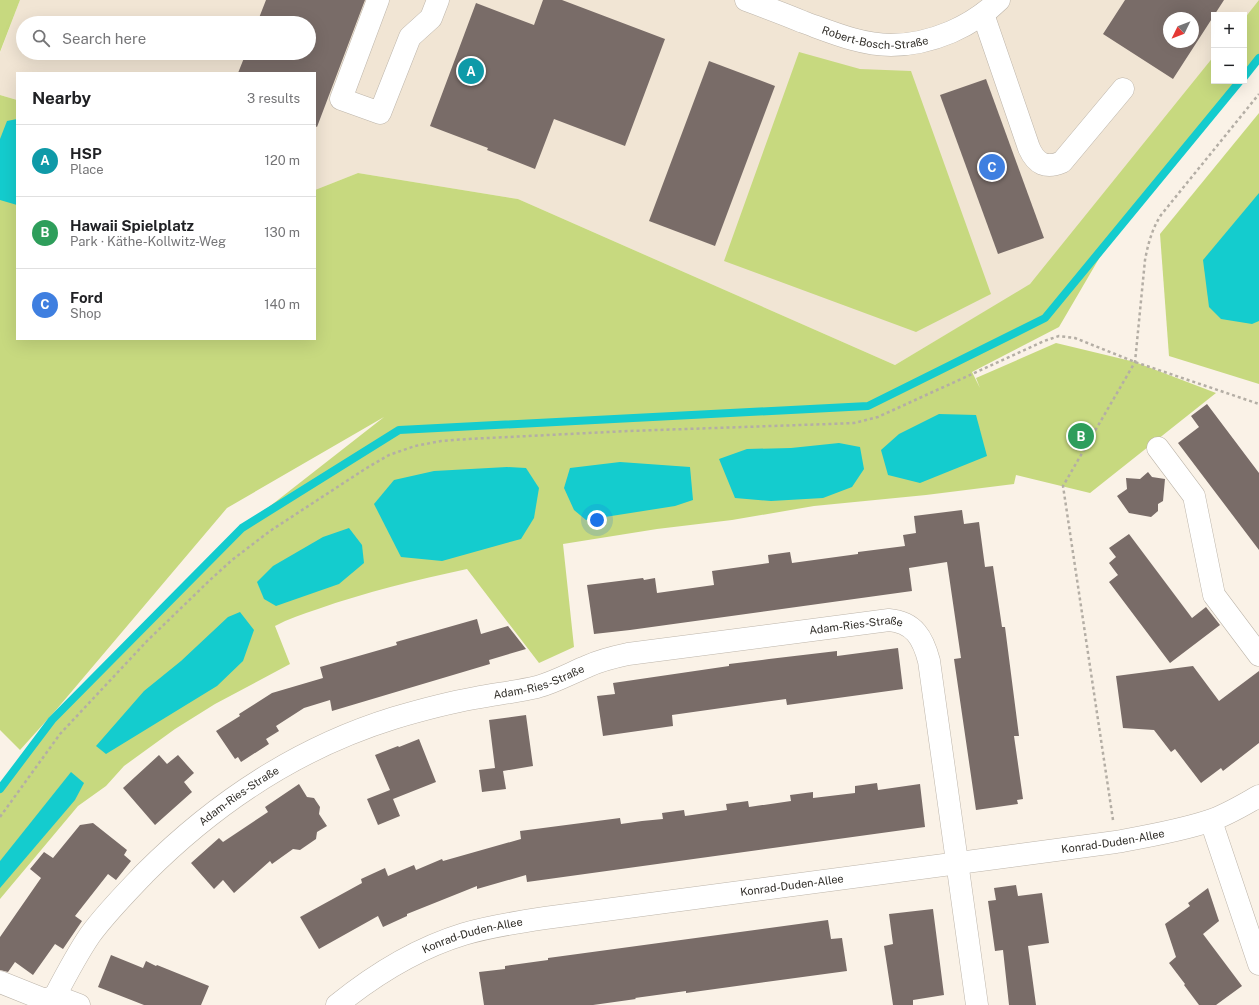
<!DOCTYPE html>
<html lang="en">
<head>
<meta charset="utf-8">
<style>
  body { margin:0; font-family:"Public Sans",sans-serif; background:#f6f6f6; color:#202124 }
  .controls { position:absolute; right:12px; top:12px; display:grid; overflow:hidden; border-radius:0px; box-shadow:0 4px 16px #0002 }
  .controls button { width:36px; height:36px; display:grid; place-items:center; padding:0; border:0; border-bottom:1px solid #e0e0e0; background:#fff; color:#202124; font:20px sans-serif }
  .compass { position:absolute; left:1163px; top:12px; width:36px; height:36px; border-radius:50%; background:#fff; box-shadow:0 4px 16px #0002; rotate:227deg }
  .you { position:absolute; left:597px; top:520px; width:14px; height:14px; margin:-10px; border:3px solid #fff; border-radius:50%; background:#1a73e8; box-shadow:0 0 0 6px #1a73e833 }
  .badge { display:grid; place-items:center; width:26px; height:26px; border-radius:50%; background:#0f766e; color:#fff; font-size:13px; font-weight:700 }
  .pin { position:absolute; translate:-50% -50%; border:2px solid #fff; box-shadow:0 1px 4px #0006 }
  .list { margin:0; padding:0; list-style:none }
  h2 { display:flex; justify-content:space-between; align-items:center; height:52px; margin:0; padding:0 16px; font-size:17px }
  h2 small { font-size:13px; font-weight:400; color:#757577 }
  .list li { display:grid; grid-template-columns:26px 1fr auto; gap:12px; align-items:center; box-sizing:border-box; height:72px; padding:0 16px; border-top:1px solid #e0e0e0 }
  .list b { display:block; font-size:15px; white-space:nowrap }
  .list p { margin:0; font-size:13px; white-space:nowrap; color:#757577 }
  .list em { font-size:13px; font-style:normal; color:#757577 }
  .icon { flex:none; width:22px; height:22px; fill:none; stroke:currentColor; stroke-width:2; stroke-linecap:round; stroke-linejoin:round }
  .map { position:relative; flex:none; width:1259px; height:1005px; overflow:hidden }
  .search { position:absolute; background:#fff; box-shadow:0 4px 16px #0002; left:16px; top:16px; width:300px; height:44px; display:flex; align-items:center; gap:10px; box-sizing:border-box; padding:0 14px; border-radius:22px; color:#757577; font-size:15px }
  .panel { position:absolute; background:#fff; box-shadow:0 4px 16px #0002; left:16px; top:72px; width:300px; height:268px; border-radius:0px }
  .map>svg:first-child { display:block }
</style>
</head>
<body>
<div class="map">
<svg width="1259" height="1005" viewBox="0 0 1259 1005">
  <rect width="100%" height="100%" fill="#faf2e7"/>
  <path fill="#f1e5d4" fill-rule="evenodd" d="M20 0H1259V4L1244 24V15H1214V64L1153 144 1028 286 895 365 518 199 358 173 315 190V73H17V100L0 95V53ZM1169 18H1193V42H1169ZM23 23H309V53H23Z"/>
  <g fill="#c7d97f">
    <path d="M0 0H20L0 52Z"/>
    <path d="M1259 0V58L1244 76V19Z"/>
    <path d="M799 52 860 69 911 71 991 294 916 332 724 261Z"/>
    <path d="M1214 56V81H1240L1121 221 1059 327 972 372 980 388 976 378 1056 343 1135 362 1216 393 1090 493 1016 475 1014 484 926 495 814 506 732 520 657 529 563 544 574 647 539 663 467 569C416 580 366 592 318 609 303 614 288 619 275 626L290 664 215 704 175 729 124 766 106 786 78 806 0 899V789L51 720 242 528 384 417 227 508 56 710 20 750 0 730V95L17 100V339H315V190L358 173 518 199 895 365 1030 284Z"/>
    <path d="M1259 113V384L1169 356 1160 234Z"/>
  </g>
  <g fill="#14ccce">
    <path d="M17 119V205L0 200V139L7 121Z"/>
    <path d="M1259 193V321L1252 324 1221 319 1209 307 1203 260Z"/>
    <path d="M939 414 976 415 987 456 920 483 888 475 881 450 899 434Z"/>
    <path d="M839 443 860 447 864 469 852 487 823 498 771 501 735 498 719 459 747 449 791 448Z"/>
    <path d="M620 462 690 467 693 500 675 506 586 520 574 510 564 488 570 468Z"/>
    <path d="M507 467 526 468 539 488 534 518 521 539 442 561 401 557 374 504 394 480 434 471Z"/>
    <path d="M349 528 362 545 364 563 339 584 276 606 264 599 257 582 273 566 323 537Z"/>
    <path d="M240 612 254 630 243 661 217 686 106 754 96 746 144 691 181 661 228 617Z"/>
    <path d="M71 772 84 783 75 800 0 888V861Z"/>
  </g>
  <g fill="none" stroke-linecap="round" stroke-linejoin="round">
    <g stroke="#14ccce" stroke-width="8">
      <path d="M1244 77 1259 58"/>
      <path d="M0 789 52 720 242 528 399 430 868 406 1045 318 1240 81"/>
    </g>
  </g>
  <g fill="#796c68" fill-rule="evenodd">
    <path d="M266 0H365L317 127 315 126V73H238L246 53H309V23H257Z"/>
    <path d="M543 0H562L665 39 625 146 554 119 535 169 487 150 488 148 430 126 476 3 534 25Z"/>
    <path d="M1125 0H1224L1173 79 1103 34ZM1169 18H1193V42H1169Z"/>
    <path d="M709 61 775 86 715 246 649 221Z"/>
    <path d="M986 79 1044 238 998 254 940 95Z"/>
    <path d="M1207 404 1259 473V550L1178 443 1199 427 1191 416Z"/>
    <path d="M1148 472 1152 477 1165 479 1163 501 1158 504V511L1151 517 1129 513 1117 496 1127 489 1126 478 1140 479Z"/>
    <path d="M962 510 964 524 979 522 985 567 993 566 1002 627H1005L1019 736H1014L1023 799 1017 800 1018 804 976 810 954 659 961 658 947 562 909 568 912 591 630 630 594 634 587 585 643 578 644 580 655 578 657 593 714 585 712 571 769 563 768 555 790 552 792 563 858 554V552L905 546 903 535 916 533 914 516Z"/>
    <path d="M1129 534 1192 618 1206 607 1220 625 1170 663 1109 582 1118 575 1109 563 1116 557 1109 548Z"/>
    <path d="M477 619 481 634 508 626 526 649 489 660 490 664 332 711 330 700 304 708 276 726 279 731 266 739 269 744 241 762 238 757 235 759 216 731 240 716 239 714 272 693 323 678 320 667 397 645 396 642Z"/>
    <path d="M898 648 903 689 787 705 786 699 672 715 673 726 603 736 597 696 615 694 613 683 729 666V664L769 659 837 651V656Z"/>
    <path d="M1193 666 1219 701 1259 671V743L1223 771 1221 768 1201 783 1175 749 1171 752 1154 730 1123 728 1116 676Z"/>
    <path d="M526 715 533 766 503 771 506 789 482 792 479 770 495 768 489 720Z"/>
    <path d="M419 739 436 782 393 799 400 816 378 825 367 799 390 790 375 755 398 746 399 747Z"/>
    <path d="M159 755 167 764 178 755 194 773 184 782 192 792 155 825 123 788Z"/>
    <path d="M877 783 878 790 920 784 925 827 527 882 526 875 477 889V886L407 914V916L383 927 378 916 319 949 300 917 362 883 361 879 385 868 388 876 414 865 416 870 442 859 443 861 521 839 520 831 620 818 621 824 642 821 663 819 662 813 684 810 685 816 727 810 726 804 748 801 749 807 791 801 790 795 813 792V798L855 793V786Z"/>
    <path d="M299 784 307 797 314 798 320 807 319 814 327 826 317 832 316 839 300 850 293 849 272 864 270 861 234 893 223 880 214 889 191 863 219 838 223 842 268 812 265 807Z"/>
    <path d="M93 823 127 850 124 855 131 861 116 880 108 874 75 916 82 921 63 949 55 944 33 975 15 962 8 972 0 970V937L41 878 30 869 44 852 53 858 80 825Z"/>
    <path d="M1016 885 1018 896 1042 893 1049 943 1028 946 1036 1005H1009L1003 950 995 951 988 901 996 900 994 888Z"/>
    <path d="M1208 888 1219 921 1203 934 1242 986 1216 1005H1199L1184 985 1185 984 1169 963 1176 957 1165 924 1190 906 1188 903Z"/>
    <path d="M933 909 944 995 913 1000V1005H893L884 946 893 944 889 914Z"/>
    <path d="M828 920 831 939 842 938 847 971 686 993V991L635 998 636 999 593 1005H484L479 972 505 969V966L548 960V958Z"/>
    <path d="M111 955 143 968 146 961 156 966 157 965 209 986 201 1005H144L98 987Z"/>
  </g>
  <g fill="none" stroke-linecap="round" stroke-linejoin="round">
    <defs>
      <g id="minor">
        <path d="M378 0 341 99 380 113 410 37 431 18 438 0"/>
        <path id="s1" d="M746 0C765 7 784 14 803 22 831 32 861 45 891 45 911 45 932 40 951 32 969 24 985 14 999 0"/>
        <path d="M983 14 1029 148C1036 164 1046 169 1062 162L1123 89"/>
        <path d="M1158 448 1194 496 1214 595 1259 655"/>
        <path d="M1211 821 1259 964"/>
        <path d="M0 982 45 1000 55 996"/>
        <path id="s2" d="M55 996C66 975 77 954 90 935 106 913 126 893 145 873 216 802 297 748 394 718 421 710 447 703 475 698 495 694 516 692 537 687 555 682 571 673 588 666 601 660 614 657 628 654L889 620C914 622 923 638 929 661L977 1005"/>
        <path d="M55 996 79 1005"/>
        <path id="s3" d="M337 1005C374 975 418 948 464 934 491 926 518 922 545 918L1116 842C1148 836 1179 831 1209 821 1227 815 1243 805 1259 796"/>
      </g>
    </defs>
    <use href="#minor" stroke="#bdb5aa" stroke-width="23"/>
    <g stroke="#b4aea5" stroke-width="2.5" stroke-dasharray="3 3" stroke-linecap="butt">
      <path d="M0 817 60 734 147 641 210 580 232 560 270 531 365 469 389 455 415 446 441 441 468 439 629 431 829 424 854 423 878 417 1044 341 1059 336 1075 338 1135 362 1259 404"/>
      <path d="M1113 820 1063 486 1135 362 1145 260C1148 244 1152 229 1161 215L1259 94"/>
    </g>
    <use href="#minor" stroke="#fff" stroke-width="22"/>
  </g>
  <g text-anchor="middle" dominant-baseline="central" stroke-width="4" stroke-linejoin="round" paint-order="stroke">
    <g font-size="11" fill="#302d28" stroke="#fff">
      <text stroke="none"><textPath href="#s1" startOffset="136">Robert-Bosch-Straße</textPath></text>
      <text stroke="none"><textPath href="#s2" startOffset="923">Adam-Ries-Straße</textPath></text>
      <text stroke="none"><textPath href="#s2" startOffset="599">Adam-Ries-Straße</textPath></text>
      <text stroke="none"><textPath href="#s2" startOffset="275">Adam-Ries-Straße</textPath></text>
      <text stroke="none"><textPath href="#s3" startOffset="802">Konrad-Duden-Allee</textPath></text>
      <text stroke="none"><textPath href="#s3" startOffset="478">Konrad-Duden-Allee</textPath></text>
      <text stroke="none"><textPath href="#s3" startOffset="154">Konrad-Duden-Allee</textPath></text>
    </g>
  </g>
</svg>
<div class="controls">
<button>+</button>
<button>−</button>
</div>
<svg class="compass" viewBox="-18 -18 36 36"><path d="M0-13l5 13h-10z" fill="#e53935"/><path d="M0 13l5-13h-10z" fill="#757577"/></svg>
<div class="you"></div>
<div class="pin badge" style="left:471px;top:71px;background:#0f9aa8">A</div>
<div class="pin badge" style="left:1081px;top:436px;background:#2e9e5b">B</div>
<div class="pin badge" style="left:992px;top:167px;background:#3f7fe0">C</div>
<div class="search"><svg class="icon" aria-label="search" viewBox="0 0 24 24"><circle cx="10" cy="10" r="6"/><path d="M15 15l6 6"/></svg>Search here</div>
<section class="panel">
<h2>Nearby<small>3 results</small></h2>
<ul class="list">
<li><span class="badge" style="background:#0f9aa8">A</span><div><b>HSP</b><p>Place</p></div><em>120 m</em></li>
<li><span class="badge" style="background:#2e9e5b">B</span><div><b>Hawaii Spielplatz</b><p>Park · Käthe-Kollwitz-Weg</p></div><em>130 m</em></li>
<li><span class="badge" style="background:#3f7fe0">C</span><div><b>Ford</b><p>Shop</p></div><em>140 m</em></li>
</ul>
</section>
</div>
</body>
</html>
